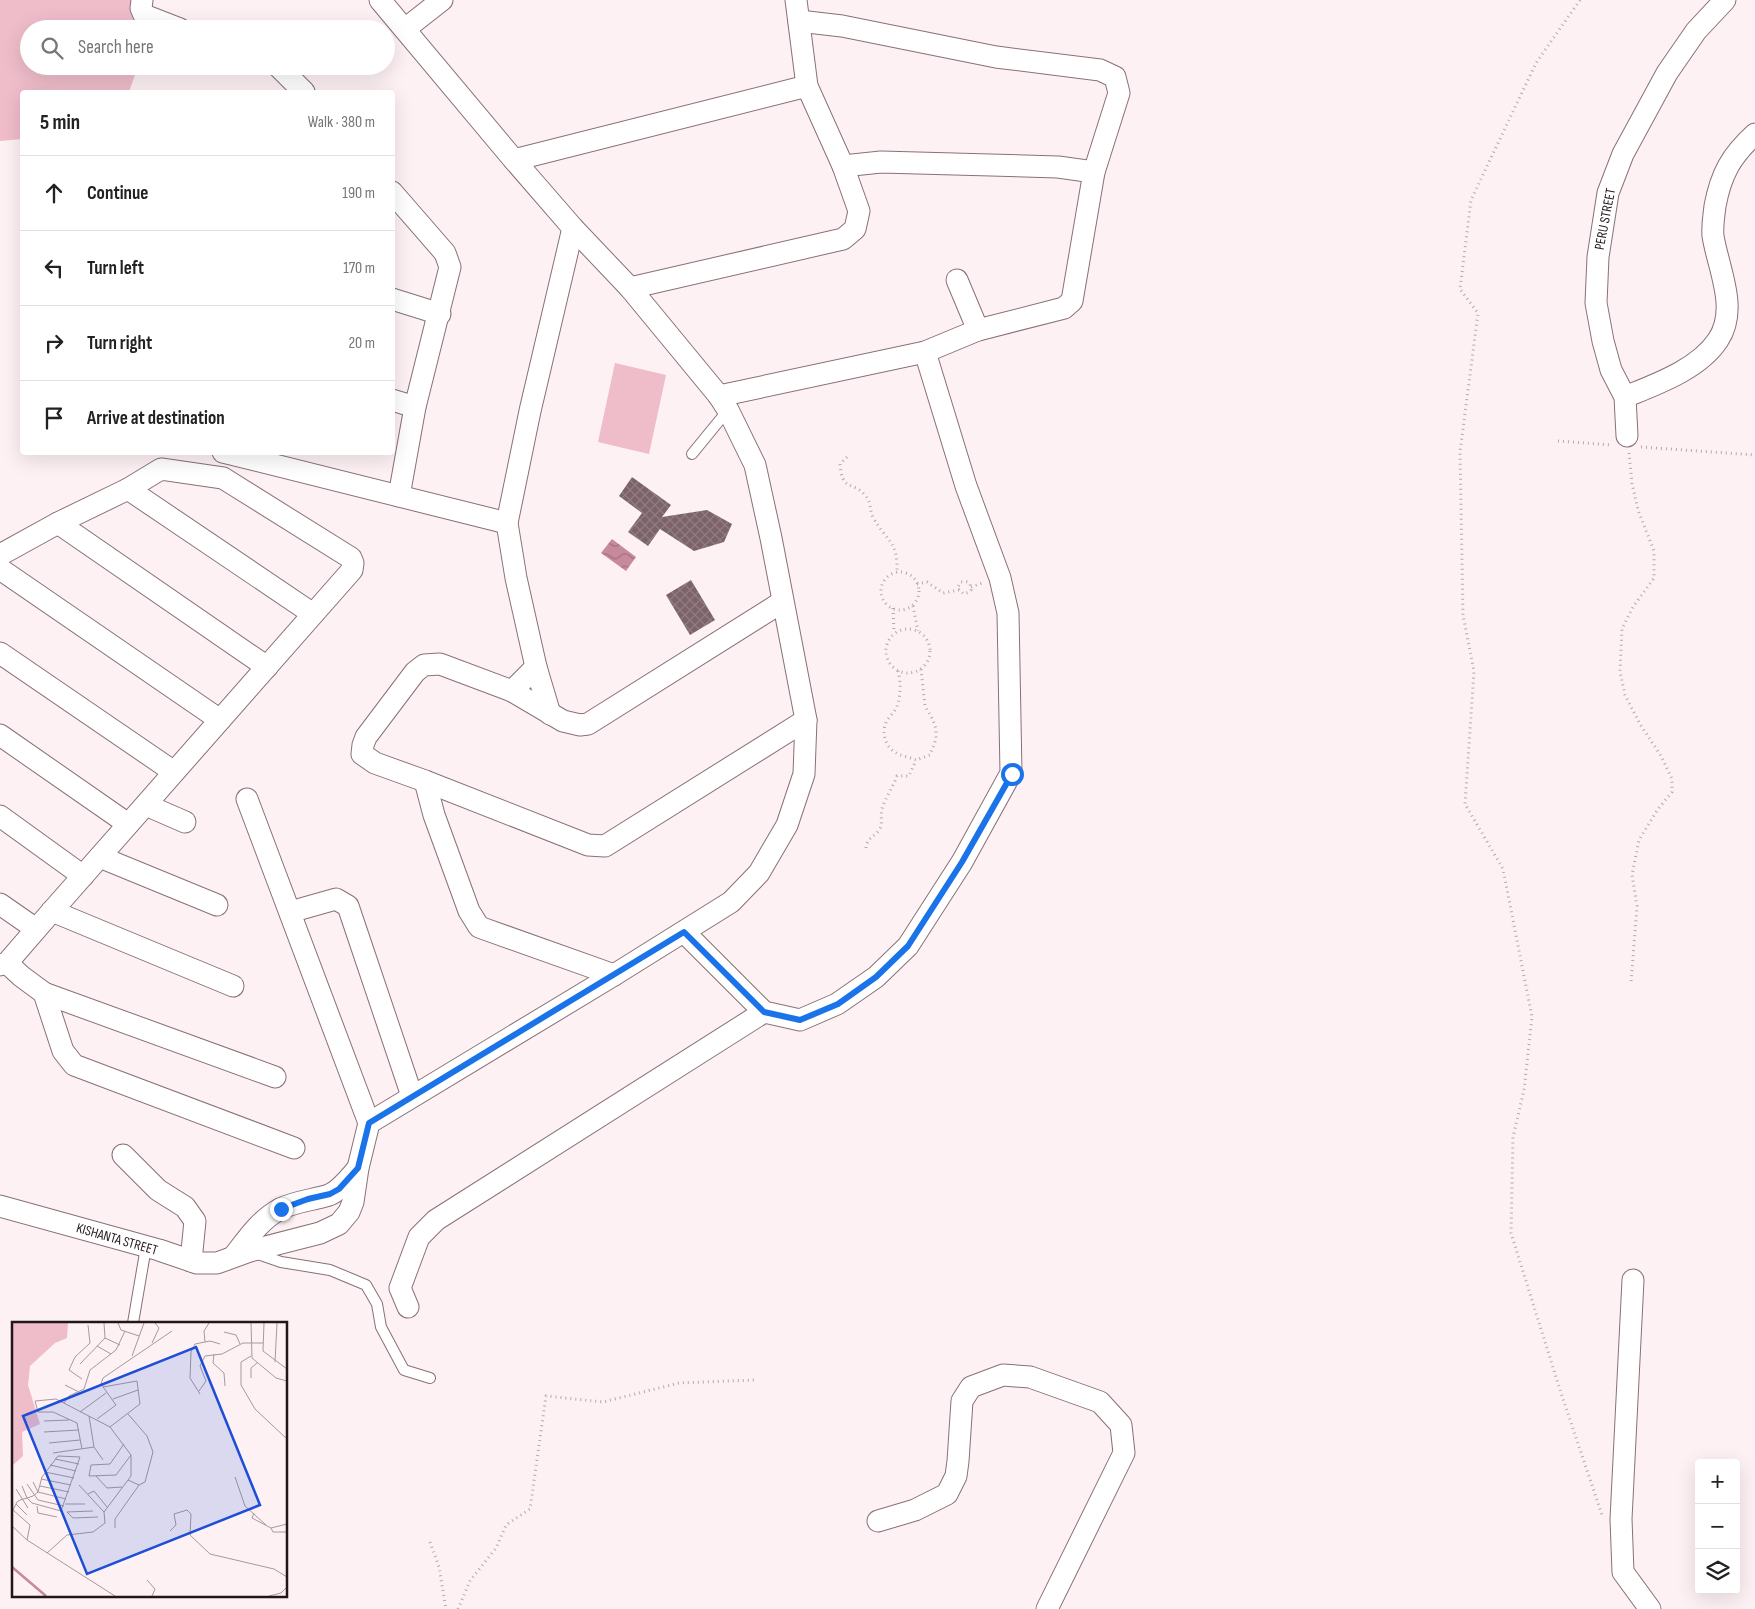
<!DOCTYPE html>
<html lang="en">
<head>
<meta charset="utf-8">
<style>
  body { margin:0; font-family:"Sofia Sans Condensed",sans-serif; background:#f6f6f6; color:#222 }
  .controls { position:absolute; right:15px; bottom:15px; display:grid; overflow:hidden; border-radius:5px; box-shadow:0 5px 20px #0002 }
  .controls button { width:45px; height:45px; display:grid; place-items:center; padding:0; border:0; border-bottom:1px solid #e0e0e0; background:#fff; color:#222; font:25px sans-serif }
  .stop { position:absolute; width:15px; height:15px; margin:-11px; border:4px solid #1a73e8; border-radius:50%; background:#fff }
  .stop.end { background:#1a73e8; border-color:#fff; box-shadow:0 1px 5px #0008 }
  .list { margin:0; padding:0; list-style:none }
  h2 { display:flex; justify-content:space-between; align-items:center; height:65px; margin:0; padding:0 20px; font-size:21px }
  h2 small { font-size:16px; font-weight:400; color:#767676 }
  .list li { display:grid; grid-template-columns:32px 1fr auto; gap:15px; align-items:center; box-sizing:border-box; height:75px; padding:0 20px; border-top:1px solid #e0e0e0 }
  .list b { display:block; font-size:19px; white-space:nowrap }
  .list em { font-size:16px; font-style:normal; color:#767676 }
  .icon { flex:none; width:28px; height:28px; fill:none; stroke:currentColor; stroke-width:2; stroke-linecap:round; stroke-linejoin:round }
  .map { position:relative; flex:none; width:1755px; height:1609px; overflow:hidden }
  .search { position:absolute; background:#fff; box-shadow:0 5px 20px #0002; left:20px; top:20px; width:375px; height:55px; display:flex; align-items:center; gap:12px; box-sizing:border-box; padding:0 18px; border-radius:28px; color:#767676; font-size:19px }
  .panel { position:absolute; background:#fff; box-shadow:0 5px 20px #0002; left:20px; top:90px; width:375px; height:365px; border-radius:5px }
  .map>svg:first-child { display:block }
</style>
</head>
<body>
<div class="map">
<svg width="1755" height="1609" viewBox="0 0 1755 1609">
  <defs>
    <pattern id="water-waves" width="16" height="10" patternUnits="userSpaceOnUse" patternTransform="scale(1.25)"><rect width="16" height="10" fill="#c78a9c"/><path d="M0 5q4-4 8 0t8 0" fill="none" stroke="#a1707e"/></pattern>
    <pattern id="building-cross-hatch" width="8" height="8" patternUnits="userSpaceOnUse" patternTransform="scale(1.25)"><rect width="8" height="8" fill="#7c636a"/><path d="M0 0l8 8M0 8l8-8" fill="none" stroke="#8f7d82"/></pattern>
  </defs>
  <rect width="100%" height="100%" fill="#fdf1f4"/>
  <g fill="#efbcca">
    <path d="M0 0H139L140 29H29V66H138L129 92H22V139L0 141Z"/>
    <path d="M615 363 666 375 649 454 598 442Z"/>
  </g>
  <path fill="url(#water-waves)" d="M612 539 636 557 626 571 601 553Z"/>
  <g fill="url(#building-cross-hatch)">
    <path d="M632 477 671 505 662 517 707 510 732 524 724 542 694 551 660 529 648 546 628 532 642 513 619 496Z"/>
    <path d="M691 580 715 620 690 635 666 595Z"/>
  </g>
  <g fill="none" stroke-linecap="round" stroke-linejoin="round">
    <defs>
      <g id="service">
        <path d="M692 454 728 410"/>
        <path d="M255 1253 281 1262 330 1270 366 1285 377 1304 381 1327 404 1370 430 1378"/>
        <path d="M133 1323 146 1247"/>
      </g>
      <g id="minor">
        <path d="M142 0 141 8 144 15 180 29"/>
        <path d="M405 29 442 0"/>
        <path d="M278 66 304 92"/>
        <path d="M514 160 807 86"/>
        <path d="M843 166 881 162 1058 167 1094 172"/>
        <path d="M392 192 445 253 450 267 415 407 399 496"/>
        <path d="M957 280 978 330"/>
        <path d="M630 288 843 239 855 229 859 211 843 166 807 86 796 0"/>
        <path d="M392 299 440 314"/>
        <path d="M719 396 925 352 978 330 1064 308 1072 301 1094 172 1119 93 1115 77 1100 70 996 57 842 26 799 21"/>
        <path d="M1625 397C1657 384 1699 369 1718 340 1739 309 1718 268 1713 236 1712 225 1714 216 1715 206 1721 174 1731 156 1755 134"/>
        <path d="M392 400 415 407"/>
        <path d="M1627 436 1625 397 1611 370 1603 341 1596 303 1598 257 1608 193 1623 154 1667 73 1696 31 1725 0"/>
        <path d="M223 452 507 523"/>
        <path d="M128 489 313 614"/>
        <path d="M58 523 267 667"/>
        <path d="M0 555 58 523 128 489 161 469 223 478 351 558 353 563 352 570 52 911 7 963 0 965"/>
        <path d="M0 569 220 720"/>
        <path d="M782 602 588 724 580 725 563 721 512 691 440 664 424 665 415 672 366 737 363 745 362 754 375 763 425 781 588 845 605 846 806 720"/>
        <path d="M0 653 174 772"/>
        <path d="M536 667 516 578 507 523 530 411 573 228"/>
        <path d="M512 691 536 667 550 714"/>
        <path d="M0 735 128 824"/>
        <path d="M425 781 434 815 469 911 479 927 614 975"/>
        <path d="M146 805 185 822"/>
        <path d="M0 816 83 876"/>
        <path d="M100 857 217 905"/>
        <path d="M0 904 36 929"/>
        <path d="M52 911 233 986"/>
        <path d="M290 912 336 899 348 906 412 1096"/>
        <path d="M684 932 764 1012 800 1020 837 1004 876 977 908 946 962 862 1011 773 1008 613 1000 578 966 486 925 352"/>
        <path d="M7 963 21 976 44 993 275 1077"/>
        <path d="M44 993 63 1051 74 1065 294 1148"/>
        <path d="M369 1123 614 975 731 902 759 873 787 825 804 774 806 720 771 538 755 465 728 410 719 396 630 288 573 228 514 160 380 0"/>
        <path d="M123 1155 158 1190 185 1207 195 1221 191 1261"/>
        <path d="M0 1206 159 1250 197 1263H217L250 1251 320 1233 339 1224 349 1212 353 1202 358 1168 369 1123 247 799"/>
        <path d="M234 1256C248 1238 260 1220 280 1209 296 1201 314 1200 329 1195 341 1190 350 1177 358 1168"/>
        <path d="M1633 1280 1621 1519 1623 1572 1650 1609"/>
        <path d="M408 1307 400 1288 419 1237 436 1220 764 1012"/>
        <path d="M878 1521 915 1510 947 1494 956 1476 958 1461 962 1401 971 1387 1003 1375 1030 1377 1100 1402 1121 1425 1124 1453 1047 1609"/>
      </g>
    </defs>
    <use href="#service" stroke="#897077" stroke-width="12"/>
    <use href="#minor" stroke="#897077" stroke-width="23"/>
    <g stroke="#b5a9ac" stroke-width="3" stroke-dasharray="1 4" stroke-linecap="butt">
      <path d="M1580 0 1536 63 1471 200 1460 289 1478 313 1460 452 1463 615 1474 671 1465 804 1503 869 1532 1017 1524 1090 1513 1137 1511 1233 1561 1393 1602 1515"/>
      <path d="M1558 441 1612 445"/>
      <path d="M1641 447 1755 455"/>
      <path d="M1629 453 1632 483 1638 510 1654 551V578L1633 607 1622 629 1620 672 1625 695 1640 724 1661 756 1672 779V792L1658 809 1639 840 1632 875 1637 906 1631 983"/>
      <path d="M847 457 840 464C842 492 853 481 865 495 872 503 869 509 873 517 886 542 898 539 897 572"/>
      <circle cx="900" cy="591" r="19"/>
      <path d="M917 584 927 582 943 593 959 590 964 594 969 592 971 590 970 584 967 582H961L958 587 959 590"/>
      <path d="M971 587 982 583"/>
      <path d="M913 606 918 631"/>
      <path d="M893 608 894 632"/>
      <circle cx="908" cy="651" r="22"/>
      <path d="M898 671C901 682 901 695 897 706 895 711 891 715 888 719 881 729 884 744 893 751 900 756 909 757 916 760L930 755 936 739V729L933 720 925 706 921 669"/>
      <path d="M866 848C867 837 875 837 880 829 883 822 880 816 882 809 885 798 893 787 897 776H909L916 760"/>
      <path d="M430 1542 439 1567 446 1609"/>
      <path d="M458 1609 470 1581 496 1548 506 1525 530 1509 546 1396 603 1402 679 1383 754 1380"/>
    </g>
    <use href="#service" stroke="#fff" stroke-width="10"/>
    <use href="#minor" stroke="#fff" stroke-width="21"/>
  </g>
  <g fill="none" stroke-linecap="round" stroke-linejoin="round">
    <path stroke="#1a73e8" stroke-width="6" d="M281 1209 308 1199 330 1194 339 1189 358 1168 369 1123 684 932 764 1012 800 1020 838 1004 876 977 908 946 962 862 1012 774"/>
  </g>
  <g text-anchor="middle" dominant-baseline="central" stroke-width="4" stroke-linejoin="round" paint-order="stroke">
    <g font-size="14" fill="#211719" stroke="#fff">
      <text transform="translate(1605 219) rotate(-79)">PERU STREET</text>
      <text transform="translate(117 1239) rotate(16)">KISHANTA STREET</text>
    </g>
  </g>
  <g transform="translate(12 1322)">
    <rect width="275" height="275" fill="#fdf1f4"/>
    <path d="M0 1H56L55 16 43 21 18 44 16 63 28 102 10 110 11 134 1 143Z" fill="#efbcca"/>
    <path fill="none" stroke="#c78a9c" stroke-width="2.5" d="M0 245 34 274"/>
    <path fill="none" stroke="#a59a9c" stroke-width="1" d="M106 1 109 8 127 14M239 1 240 36 264 56 275 59M252 1 251 29 275 47M212 10 224 13 228 22M93 16 108 23M193 20 192 9 197 1M140 21 147 6 143 1M85 24 99 32M202 32 201 41 212 51 213 64M120 34 132 1M239 34 229 40V63L243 87 275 117M263 40 265 1M68 42 93 16 92 1M239 56V46L245 41M70 57 57 48 63 35 78 21 76 3M53 63 67 70M91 65 125 59 128 82 98 105M187 69 194 59 188 44 193 34 210 32 231 21H251M188 72 178 56 179 30 183 22 198 19 208 22M101 77 126 68M52 81 57 74 72 67 78 48 104 28 113 9M68 90 94 71M77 94 82 125 91 138M85 97 104 83 89 62 91 56 160 9M32 99 57 98M32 110 67 108M37 121 68 118M112 122 98 142 79 143 77 154 104 153 119 133M70 127 65 101 41 90H26L23 79 44 77 98 105 119 133V154L92 190M41 131 82 125M43 137 67 142M38 143 64 149M33 150 62 156M84 154 95 166 110 165M223 155 233 184 254 203M29 157 59 163M116 158 127 163 133 160 141 130 135 114 116 92M21 160 26 170 54 177M15 162 26 178 52 184M28 164 57 170M4 167 16 186M76 172 82 169 95 185M4 182 15 193M53 182H73M25 184 26 191 45 195M1 188 5 180 8 178 15 176 21 174 26 170 30 155 46 134 68 135 49 189 20 181 15 176 10 164M1 188 18 203 15 218M55 190 61 196 86 195M55 190 81 189M242 191 240 196 259 206 275 202M0 204 15 218 103 274M103 206V197L127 163M259 206 261 210H275M158 209 164 203 162 192 175 188 179 192 178 213 198 232 262 247 275 255M35 231 55 213 81 210 93 201 92 190 67 163M135 258 143 267 140 274M257 274 269 271 275 265"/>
    <path fill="#1d4ed8" fill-opacity="0.15" stroke="#1d4ed8" stroke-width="2.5" d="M184 25 248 183 75 252 11 94Z"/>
    <rect width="275" height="275" fill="none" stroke="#211719" stroke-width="2.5"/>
  </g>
</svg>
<div class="controls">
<button>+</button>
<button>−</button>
<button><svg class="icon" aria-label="layers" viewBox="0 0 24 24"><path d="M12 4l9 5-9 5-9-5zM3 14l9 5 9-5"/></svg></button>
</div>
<div class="stop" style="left:1012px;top:774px"></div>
<div class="stop end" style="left:281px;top:1209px"></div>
<div class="search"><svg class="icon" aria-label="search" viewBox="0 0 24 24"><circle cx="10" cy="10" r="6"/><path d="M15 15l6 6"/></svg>Search here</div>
<section class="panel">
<h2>5 min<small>Walk · 380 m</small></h2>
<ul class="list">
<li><svg class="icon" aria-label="ahead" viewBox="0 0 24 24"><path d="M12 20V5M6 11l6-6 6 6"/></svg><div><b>Continue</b></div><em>190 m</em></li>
<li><svg class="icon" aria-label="left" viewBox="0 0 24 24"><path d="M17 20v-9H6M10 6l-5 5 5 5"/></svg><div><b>Turn left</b></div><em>170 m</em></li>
<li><svg class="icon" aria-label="right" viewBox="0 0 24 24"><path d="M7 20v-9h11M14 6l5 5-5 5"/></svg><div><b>Turn right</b></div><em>20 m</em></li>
<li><svg class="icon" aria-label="arrive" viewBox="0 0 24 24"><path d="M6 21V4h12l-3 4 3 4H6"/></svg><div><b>Arrive at destination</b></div></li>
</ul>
</section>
</div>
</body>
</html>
